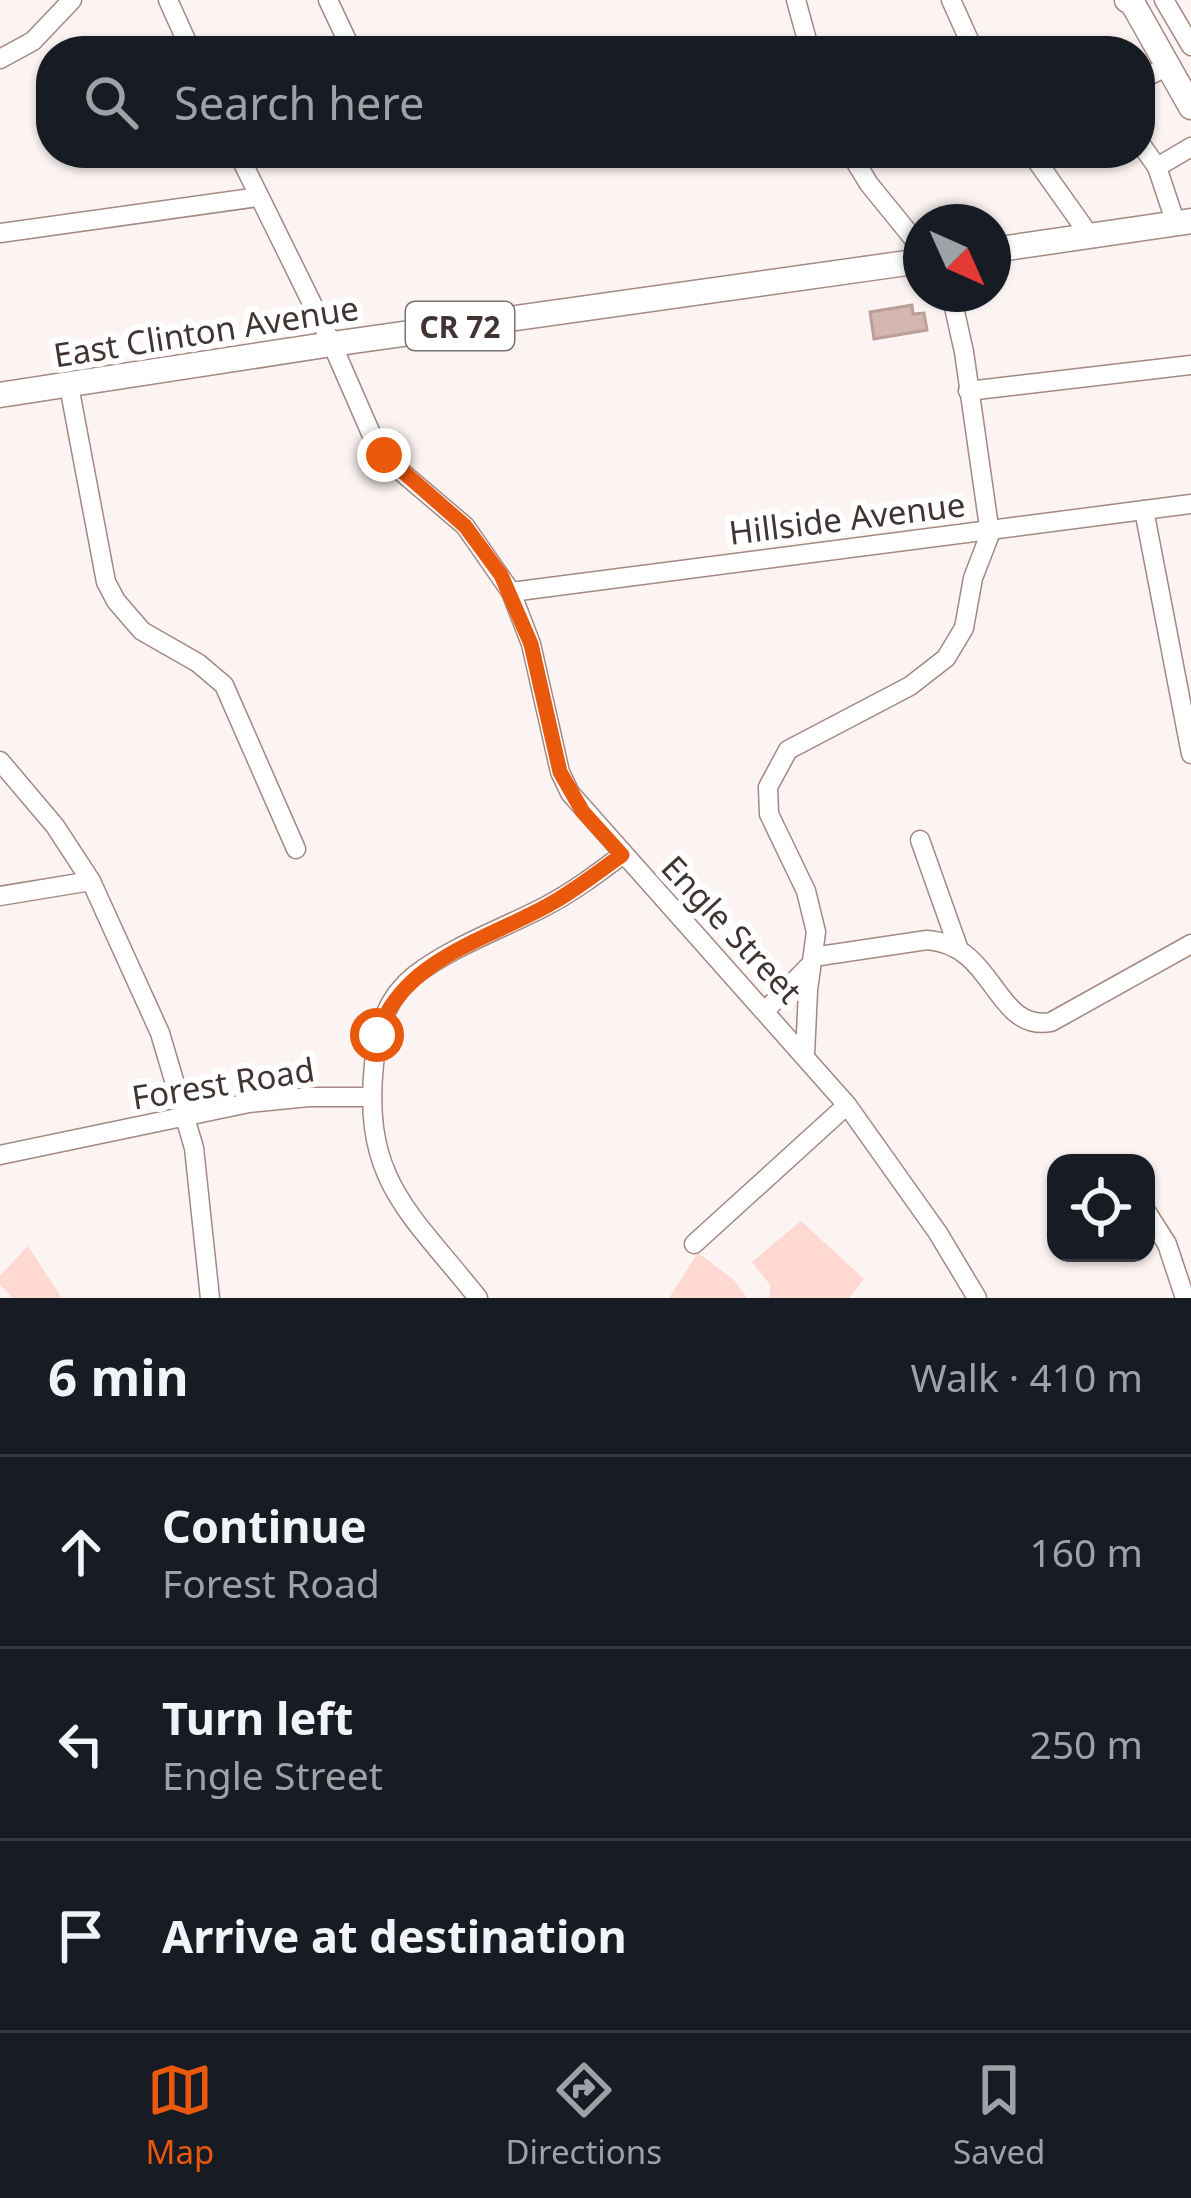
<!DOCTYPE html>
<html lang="en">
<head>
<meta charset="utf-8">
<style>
  body { margin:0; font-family:"Noto Sans",sans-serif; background:#242831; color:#f1f3f6 }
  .controls { position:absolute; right:36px; bottom:36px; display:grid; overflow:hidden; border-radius:24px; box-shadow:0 3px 9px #0004 }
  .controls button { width:108px; height:108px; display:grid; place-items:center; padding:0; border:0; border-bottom:3px solid #363941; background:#171b24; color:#f1f3f6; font:60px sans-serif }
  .compass { position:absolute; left:903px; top:204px; width:108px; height:108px; border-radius:50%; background:#171b24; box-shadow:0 3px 9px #0004; rotate:135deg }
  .stop { position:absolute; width:36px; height:36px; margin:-27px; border:9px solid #ea580c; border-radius:50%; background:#fff }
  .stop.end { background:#ea580c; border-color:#fff; box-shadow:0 3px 12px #0008 }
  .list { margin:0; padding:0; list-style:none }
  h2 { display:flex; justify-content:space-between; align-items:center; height:156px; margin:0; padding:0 48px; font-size:51px }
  h2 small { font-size:39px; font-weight:400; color:#9ea1a6 }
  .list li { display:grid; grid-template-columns:78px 1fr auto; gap:36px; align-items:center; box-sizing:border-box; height:192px; padding:0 48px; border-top:3px solid #363941 }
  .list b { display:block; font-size:45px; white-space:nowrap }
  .list p { margin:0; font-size:39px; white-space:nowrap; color:#9ea1a6 }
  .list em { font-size:39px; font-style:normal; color:#9ea1a6 }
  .icon { flex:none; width:66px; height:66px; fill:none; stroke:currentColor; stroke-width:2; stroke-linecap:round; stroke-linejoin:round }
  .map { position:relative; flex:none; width:1191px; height:1298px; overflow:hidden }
  .search { position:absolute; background:#171b24; box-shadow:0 3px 9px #0004; left:36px; right:36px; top:36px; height:132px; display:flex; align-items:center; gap:30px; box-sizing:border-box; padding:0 42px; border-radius:48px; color:#9ea1a6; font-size:45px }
  .sheet { height:732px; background:#171b24 }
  nav { display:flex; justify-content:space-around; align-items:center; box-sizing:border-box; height:168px; border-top:3px solid #363941; background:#171b24; font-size:33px; color:#9ea1a6 }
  nav a { display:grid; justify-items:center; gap:6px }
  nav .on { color:#ea580c }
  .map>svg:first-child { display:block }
</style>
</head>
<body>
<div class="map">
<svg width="1191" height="1298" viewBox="0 0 1191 1298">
  <rect width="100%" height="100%" fill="#fbf4f3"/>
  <g fill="#fed8d1">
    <path d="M801 1221 864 1279 849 1298H769L771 1286 752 1262Z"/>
    <path d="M28 1246 57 1291 61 1298H12L0 1284V1276Z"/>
    <path d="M698 1253 734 1280 747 1298H669Z"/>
  </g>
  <path fill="#d4b6b1" stroke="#bc9e99" stroke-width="3" d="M912 305 913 314 924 313 927 330 874 339 870 312Z"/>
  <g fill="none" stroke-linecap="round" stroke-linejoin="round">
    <defs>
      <g id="minor">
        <path d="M168 0 191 51"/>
        <path d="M328 0 352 51"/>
        <path d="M796 0 810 51"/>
        <path d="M951 0 974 51"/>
        <path d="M1164 0 1191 46"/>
        <path d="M0 59 33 41 72 0"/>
        <path d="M1140 80 1168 66"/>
        <path d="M1140 143 1157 167 1191 147"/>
        <path d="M238 153 332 344 373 438 398 469 465 526 511 592 531 644 560 772 570 793 847 1105 938 1233 977 1298"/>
        <path d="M850 153 869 184 921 248"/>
        <path d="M1031 153 1090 236"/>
        <path d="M1157 167 1176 224"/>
        <path d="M0 233 258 197"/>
        <path d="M69 386 106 582 116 601 142 631 198 663 224 685 296 849"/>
        <path d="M968 391 1191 365"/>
        <path d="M1144 510 1191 754"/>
        <path d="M511 592 1191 504"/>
        <path d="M0 761 55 826 91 881 160 1033 194 1148 210 1298"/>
        <path d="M920 840 958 947"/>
        <path d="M0 896 91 881"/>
        <path d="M813 957 927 940C996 945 994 1032 1051 1022L1191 944"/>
        <path d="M766 1010 808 967"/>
        <path d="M805 1055 808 990 816 932 806 891 769 814 768 787 788 750 910 686 946 658 964 628 973 578 990 534 964 352 951 294"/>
        <path d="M0 1155 249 1103 309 1097H371"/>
        <path d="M1146 1211 1167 1244 1185 1298"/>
        <path d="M694 1244 847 1105"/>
        <path d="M478 1298C410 1212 362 1181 374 1064 377 1029 386 998 415 975 453 946 504 928 546 906 573 892 598 873 622 855"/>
      </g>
      <g id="major">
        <path d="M1127 0 1133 4 1191 107"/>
        <path d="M993 250 1191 221"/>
        <path d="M0 395 332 344 921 261"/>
      </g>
    </defs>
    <use href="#minor" stroke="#a48883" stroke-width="21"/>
    <use href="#major" stroke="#a48883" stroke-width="27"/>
    <use href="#minor" stroke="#fff" stroke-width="18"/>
    <use href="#major" stroke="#fff" stroke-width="24"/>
  </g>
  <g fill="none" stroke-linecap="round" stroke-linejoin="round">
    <path stroke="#ea580c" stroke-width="15" d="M377 1035C403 958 488 940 552 903 577 889 599 871 622 855L583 812 560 772 531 644 501 575 465 526 384 455"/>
  </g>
  <g text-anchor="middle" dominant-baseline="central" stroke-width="12" stroke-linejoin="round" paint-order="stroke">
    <rect fill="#fff" stroke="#7a7270" stroke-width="3" x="406" y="302" width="108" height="48" rx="9"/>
    <g font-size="30" font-weight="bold" fill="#413533">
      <text x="460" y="326">CR 72</text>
    </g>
    <g font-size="33" fill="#413533" stroke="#fff">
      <text transform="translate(206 331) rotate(-9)">East Clinton Avenue</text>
      <text transform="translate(847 518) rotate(-7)">Hillside Avenue</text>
      <text transform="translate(732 929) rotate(47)">Engle Street</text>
      <text transform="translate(223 1083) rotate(-9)">Forest Road</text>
    </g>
  </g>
</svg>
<div class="controls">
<button><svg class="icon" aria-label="locate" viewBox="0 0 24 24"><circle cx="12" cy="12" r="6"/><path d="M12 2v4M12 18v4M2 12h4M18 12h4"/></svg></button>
</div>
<svg class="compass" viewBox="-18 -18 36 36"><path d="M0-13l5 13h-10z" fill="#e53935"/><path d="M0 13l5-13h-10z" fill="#9ea1a6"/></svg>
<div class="stop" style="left:377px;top:1035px"></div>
<div class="stop end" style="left:384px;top:455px"></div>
<div class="search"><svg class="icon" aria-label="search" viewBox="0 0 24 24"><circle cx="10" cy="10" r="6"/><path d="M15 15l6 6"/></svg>Search here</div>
</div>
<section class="sheet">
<h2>6 min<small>Walk · 410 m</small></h2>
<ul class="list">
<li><svg class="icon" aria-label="ahead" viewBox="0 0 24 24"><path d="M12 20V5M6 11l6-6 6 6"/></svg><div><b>Continue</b><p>Forest Road</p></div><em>160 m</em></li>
<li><svg class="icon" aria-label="left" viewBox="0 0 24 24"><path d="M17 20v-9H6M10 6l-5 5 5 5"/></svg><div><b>Turn left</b><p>Engle Street</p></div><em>250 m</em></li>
<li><svg class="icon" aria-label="arrive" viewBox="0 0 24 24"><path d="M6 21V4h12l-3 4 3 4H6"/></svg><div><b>Arrive at destination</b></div></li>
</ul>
</section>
<nav>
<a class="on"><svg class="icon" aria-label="map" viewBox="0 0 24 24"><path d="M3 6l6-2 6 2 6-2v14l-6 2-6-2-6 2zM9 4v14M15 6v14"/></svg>Map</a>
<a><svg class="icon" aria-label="directions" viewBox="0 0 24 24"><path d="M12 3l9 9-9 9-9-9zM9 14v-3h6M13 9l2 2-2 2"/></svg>Directions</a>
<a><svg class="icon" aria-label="saved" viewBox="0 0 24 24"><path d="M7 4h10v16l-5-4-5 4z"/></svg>Saved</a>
</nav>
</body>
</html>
